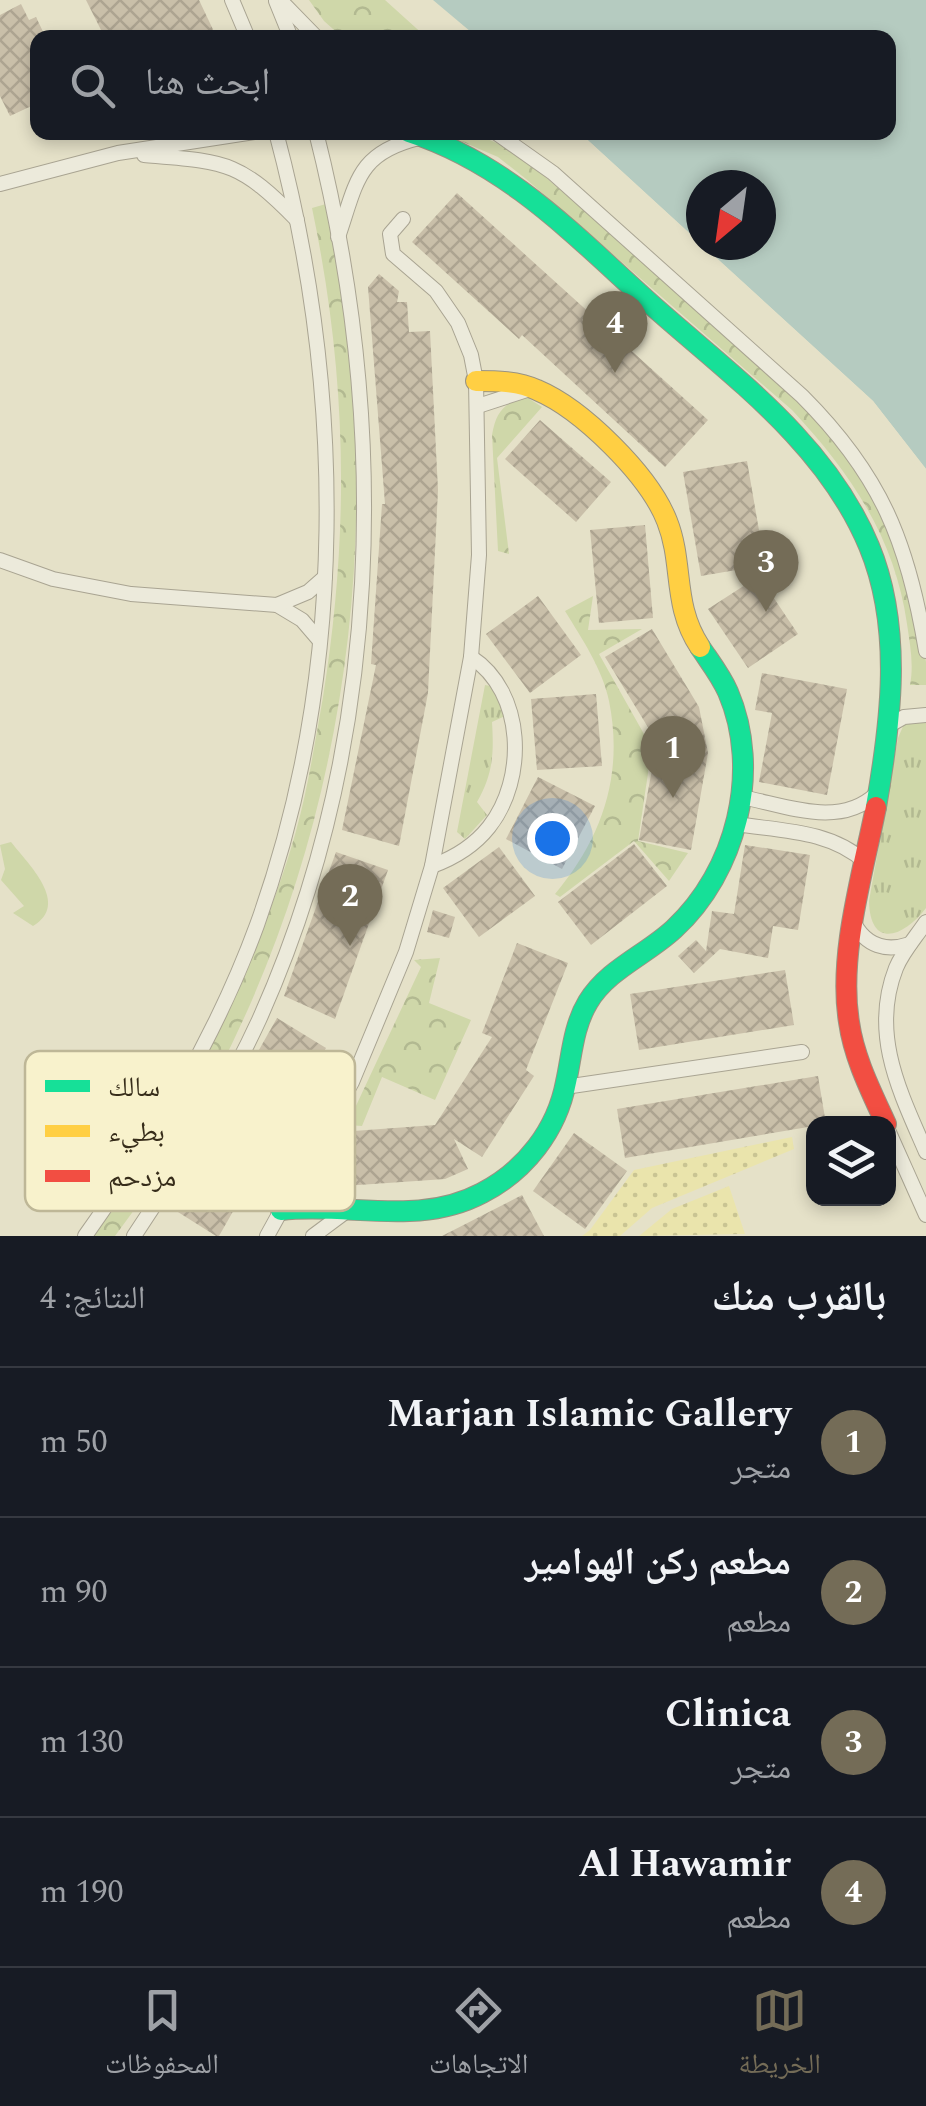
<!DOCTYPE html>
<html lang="ar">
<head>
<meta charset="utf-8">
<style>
  body { margin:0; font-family:Spectral,"Noto Naskh Arabic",serif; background:#242831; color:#f1f3f6; direction:rtl }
  .controls { position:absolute; right:30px; bottom:30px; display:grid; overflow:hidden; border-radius:20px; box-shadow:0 5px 15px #0003 }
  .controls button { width:90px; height:90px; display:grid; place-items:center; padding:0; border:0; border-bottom:2px solid #363941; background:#171b24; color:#f1f3f6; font:50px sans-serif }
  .compass { position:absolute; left:686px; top:170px; width:90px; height:90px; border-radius:50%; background:#171b24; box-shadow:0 5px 15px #0003; rotate:209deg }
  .you { position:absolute; left:552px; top:838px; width:35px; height:35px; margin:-25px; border:8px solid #fff; border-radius:50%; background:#1a73e8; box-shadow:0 0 0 15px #1a73e833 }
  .badge { display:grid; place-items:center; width:65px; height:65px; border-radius:50%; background:#746c57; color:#fff; font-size:32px; font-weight:700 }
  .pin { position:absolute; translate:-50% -82px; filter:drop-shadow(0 2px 5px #0008) }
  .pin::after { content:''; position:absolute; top:52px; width:35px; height:30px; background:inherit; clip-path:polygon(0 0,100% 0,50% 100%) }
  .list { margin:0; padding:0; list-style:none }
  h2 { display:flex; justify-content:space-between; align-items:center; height:130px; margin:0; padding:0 40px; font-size:42px }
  h2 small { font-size:32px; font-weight:400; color:#9ea1a6 }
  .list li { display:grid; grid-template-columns:65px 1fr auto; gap:30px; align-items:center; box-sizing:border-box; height:150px; padding:0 40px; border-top:2px solid #363941 }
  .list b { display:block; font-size:38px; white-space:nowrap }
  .list p { margin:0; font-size:32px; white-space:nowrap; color:#9ea1a6 }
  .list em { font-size:32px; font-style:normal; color:#9ea1a6 }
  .icon { flex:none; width:55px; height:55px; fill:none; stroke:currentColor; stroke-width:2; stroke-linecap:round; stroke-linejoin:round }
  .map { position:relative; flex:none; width:926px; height:1236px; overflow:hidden; direction:ltr }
  .search { position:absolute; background:#171b24; box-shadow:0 5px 15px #0003; left:30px; right:30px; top:30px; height:110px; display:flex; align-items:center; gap:25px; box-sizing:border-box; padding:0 35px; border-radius:20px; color:#9ea1a6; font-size:38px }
  .sheet { height:730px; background:#171b24 }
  nav { display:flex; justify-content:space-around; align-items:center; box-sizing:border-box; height:140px; border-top:2px solid #363941; background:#171b24; font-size:28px; color:#9ea1a6 }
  nav a { display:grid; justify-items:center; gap:5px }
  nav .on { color:#746c57 }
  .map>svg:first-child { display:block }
</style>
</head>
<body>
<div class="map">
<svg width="926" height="1236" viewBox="0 0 926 1236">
  <defs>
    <pattern id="grass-tufts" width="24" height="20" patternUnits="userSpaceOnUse" patternTransform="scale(2.5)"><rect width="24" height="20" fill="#cfd7a9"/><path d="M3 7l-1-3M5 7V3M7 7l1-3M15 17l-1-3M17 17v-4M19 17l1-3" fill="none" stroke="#b2b991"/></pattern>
    <pattern id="forest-crowns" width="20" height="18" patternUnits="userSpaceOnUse" patternTransform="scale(2.5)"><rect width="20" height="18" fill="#cfd7a9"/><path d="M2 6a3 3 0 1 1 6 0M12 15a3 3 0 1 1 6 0" fill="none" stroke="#b2b991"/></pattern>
    <pattern id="sand-dots" width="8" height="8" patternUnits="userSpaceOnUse" patternTransform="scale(2.5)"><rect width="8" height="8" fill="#eae4ac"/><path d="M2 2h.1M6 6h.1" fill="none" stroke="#c9c493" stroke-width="1.8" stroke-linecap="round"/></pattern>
    <pattern id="building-cross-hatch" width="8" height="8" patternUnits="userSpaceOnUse" patternTransform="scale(2.5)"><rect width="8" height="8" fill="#c9bfa9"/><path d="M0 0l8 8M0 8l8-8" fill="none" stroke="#ada491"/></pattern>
  </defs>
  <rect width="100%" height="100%" fill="#e5e1c8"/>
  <g fill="url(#grass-tufts)">
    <path d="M485 685 496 687 505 716 492 722C494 754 493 774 477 802L487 815 465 839 457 832Z"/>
    <path d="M926 714V908C904 937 870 950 869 901L898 738 904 724Z"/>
  </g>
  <g fill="url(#forest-crowns)">
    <path d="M309 0H385L426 37H342L324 21Z"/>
    <path d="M442 133C488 132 498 143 535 168L801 399 871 484 915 596 926 662V685H910C914 664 910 645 907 624 895 538 850 472 792 410L526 179 498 157Z"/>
    <path d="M326 204C338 271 349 339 354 407 372 699 292 1002 115 1236H93C111 1212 131 1188 147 1163 172 1124 191 1083 211 1042 244 975 276 904 296 831 308 788 315 742 323 697 350 529 347 375 312 208Z"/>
    <path d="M525 396 542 407 497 458 509 554 498 551 492 435C496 412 503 404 525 396Z"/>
    <path d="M593 596 588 630 642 629 599 654 649 743 677 728 678 747 652 746 638 841 688 853 669 881 634 841 560 897 555 894C602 838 624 775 609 701 602 668 582 639 565 611Z"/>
    <path d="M440 958 429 1003 471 1020 435 1100 382 1077 362 1126 347 1125 421 967 414 960Z"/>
  </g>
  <g fill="url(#sand-dots)">
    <path d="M792 1137 794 1149 652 1208 620 1236H582L590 1230 634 1170Z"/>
    <path d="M729 1186 745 1234 639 1236 672 1209Z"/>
  </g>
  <path fill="#cfd7a9" d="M11 842C28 864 71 904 33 926L13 913 24 906 1 880 5 869 0 845Z"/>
  <path fill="#b5cbc0" d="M433 0H926V469L873 401 702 245H761V185H701V244L580 133 888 132V38L477 37Z"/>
  <path fill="#e5e1c8" d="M575 132 580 133 873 401 926 469V474L918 469 869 404Z"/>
  <g fill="url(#building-cross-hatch)">
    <path d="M86 0H199L217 38H105Z"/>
    <path d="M21 4 29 20 36 17 46 38H38V103L10 116 0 96V15Z"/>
    <path d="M457 193 708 420 665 467 522 335 519 339 412 242Z"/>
    <path d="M379 274 399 291 397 302H407L409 332 430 331 438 490 428 693 399 846 342 830 376 665 371 664 382 504H385L368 287Z"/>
    <path d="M540 420 611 482 576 522 505 459Z"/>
    <path d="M747 461 765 565 701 576 683 472Z"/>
    <path d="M645 525 653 618 599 623 590 530Z"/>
    <path d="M759 576 798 634 748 668 708 609Z"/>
    <path d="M538 596 581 655 530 693 486 634Z"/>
    <path d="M652 629 699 707 708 753 691 850 639 840 657 742 605 657Z"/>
    <path d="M762 673 847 689 827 795 759 782 772 713 755 710Z"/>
    <path d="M596 694 602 766 537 770 531 699Z"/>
    <path d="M538 777 595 806 562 869 506 839Z"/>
    <path d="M634 844 667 886 591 945 558 902Z"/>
    <path d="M745 845 810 855 798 930 773 926 768 958 720 949 694 973 678 956 696 940 706 951 712 911 734 914Z"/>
    <path d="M499 847 535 896 479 937 443 888Z"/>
    <path d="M336 852 388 870 335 1019 284 996Z"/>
    <path d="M433 910 455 917 449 938 427 932Z"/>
    <path d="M517 943 568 963 526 1070 534 1076 482 1157 454 1139 468 1169 445 1179 344 1186 340 1132 435 1125 492 1037 482 1033Z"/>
    <path d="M785 970 794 1025 639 1050 630 994Z"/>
    <path d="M277 1018 326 1048 219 1236H216L170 1207Z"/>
    <path d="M818 1076 826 1124 625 1158 617 1109Z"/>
    <path d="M574 1133 627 1171 585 1229 533 1191Z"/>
    <path d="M522 1195 544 1236H442Z"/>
  </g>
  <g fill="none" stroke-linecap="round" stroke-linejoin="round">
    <defs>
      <g id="street">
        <path d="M232 0 248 38"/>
        <path d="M280 0 317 38"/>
        <path d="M276 1 291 38"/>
        <path d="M495 132 553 173 802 396C881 475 908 542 926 651"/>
        <path d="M144 155C226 162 238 160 297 220"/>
        <path d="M0 184 118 153 254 132"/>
        <path d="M338 237C357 182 357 153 419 138"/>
        <path d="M478 406 533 388"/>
        <path d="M0 560 53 579 131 594 277 605 302 620 320 641"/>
        <path d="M277 605 308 592 325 577"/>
        <path d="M888 726 904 717 926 715"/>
        <path d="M741 797C785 805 839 829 876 794"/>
        <path d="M736 824C780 831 830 830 865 862"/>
        <path d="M432 866C454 858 474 846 489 827 527 779 525 692 471 657"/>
        <path d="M926 922C916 937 903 951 896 968 870 1034 900 1092 926 1152"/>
        <path d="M854 923C866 946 886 952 910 944"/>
        <path d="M565 1087 802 1052"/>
        <path d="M888 1130 926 1215"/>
        <path d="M311 1158 324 1190 348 1210 313 1236"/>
        <path d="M85 1236C154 1139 216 1037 257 925 348 672 345 390 276 132"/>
        <path d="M134 1236C180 1167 224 1096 259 1020 384 742 390 425 316 132"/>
        <path d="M267 1236 352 1082 406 952 432 866 471 657 479 555 476 381 471 355 458 323 436 291 393 254 390 234 403 219"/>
      </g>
      <g id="fast">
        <path d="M409 132C509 164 577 238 653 306 733 377 826 443 869 546 903 628 891 722 876 807"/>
        <path d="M281 1210C349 1202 418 1227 482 1193 525 1171 557 1130 566 1082 572 1055 573 1027 588 1002 608 969 646 955 674 929 736 872 762 771 728 692 721 676 710 662 700 647"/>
      </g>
      <path id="slow" d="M476 381C496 381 518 381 537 390 582 409 649 475 667 521 684 564 672 605 700 647"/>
      <path id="jam" d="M876 807C863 873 838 955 849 1022 854 1058 871 1091 886 1124"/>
    </defs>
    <use href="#street" stroke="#a9a492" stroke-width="16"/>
    <use href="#fast" stroke="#999382" stroke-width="22"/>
    <use href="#slow" stroke="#999382" stroke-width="22"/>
    <use href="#jam" stroke="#999382" stroke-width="22"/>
    <use href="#street" stroke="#eceadb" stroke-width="14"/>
    <use href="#fast" stroke="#16e098" stroke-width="20"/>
    <use href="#slow" stroke="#ffcf43" stroke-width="20"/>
    <use href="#jam" stroke="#f24e42" stroke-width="20"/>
  </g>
  <rect x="25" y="1051" width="330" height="160" rx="15" fill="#f8f2cc" stroke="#beb797" stroke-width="2.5"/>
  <rect x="45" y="1080" width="45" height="12" fill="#16e098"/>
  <rect x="45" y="1125" width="45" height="12" fill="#ffcf43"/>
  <rect x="45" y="1170" width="45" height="12" fill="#f24e42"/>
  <g font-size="28" fill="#372d1a">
    <text x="108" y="1096">سالك</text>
    <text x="108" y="1141">بطيء</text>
    <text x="108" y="1186">مزدحم</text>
  </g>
</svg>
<div class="controls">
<button><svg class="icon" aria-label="layers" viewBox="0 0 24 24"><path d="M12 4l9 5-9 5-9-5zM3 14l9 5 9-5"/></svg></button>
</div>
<svg class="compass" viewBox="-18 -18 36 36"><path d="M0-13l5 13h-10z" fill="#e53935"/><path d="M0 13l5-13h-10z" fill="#9ea1a6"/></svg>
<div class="you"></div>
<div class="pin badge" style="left:673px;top:798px">1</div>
<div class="pin badge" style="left:350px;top:946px">2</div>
<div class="pin badge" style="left:766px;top:612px">3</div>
<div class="pin badge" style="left:615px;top:373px">4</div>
<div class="search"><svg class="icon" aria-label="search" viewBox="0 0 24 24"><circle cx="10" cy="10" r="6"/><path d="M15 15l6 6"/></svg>ابحث هنا</div>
</div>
<section class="sheet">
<h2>بالقرب منك<small>النتائج: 4</small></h2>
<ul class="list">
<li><span class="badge">1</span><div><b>Marjan Islamic Gallery</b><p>متجر</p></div><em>50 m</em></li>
<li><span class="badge">2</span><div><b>مطعم ركن الهوامير</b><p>مطعم</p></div><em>90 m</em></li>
<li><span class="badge">3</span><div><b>Clinica</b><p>متجر</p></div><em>130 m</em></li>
<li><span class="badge">4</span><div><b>Al Hawamir</b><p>مطعم</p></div><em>190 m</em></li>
</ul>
</section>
<nav>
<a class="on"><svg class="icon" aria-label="map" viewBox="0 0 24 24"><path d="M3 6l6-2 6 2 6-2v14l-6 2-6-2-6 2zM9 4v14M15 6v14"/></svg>الخريطة</a>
<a><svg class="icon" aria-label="directions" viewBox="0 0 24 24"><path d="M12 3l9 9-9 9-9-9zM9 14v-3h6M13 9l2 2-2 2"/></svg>الاتجاهات</a>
<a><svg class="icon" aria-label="saved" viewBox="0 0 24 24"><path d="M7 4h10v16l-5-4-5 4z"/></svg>المحفوظات</a>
</nav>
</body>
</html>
